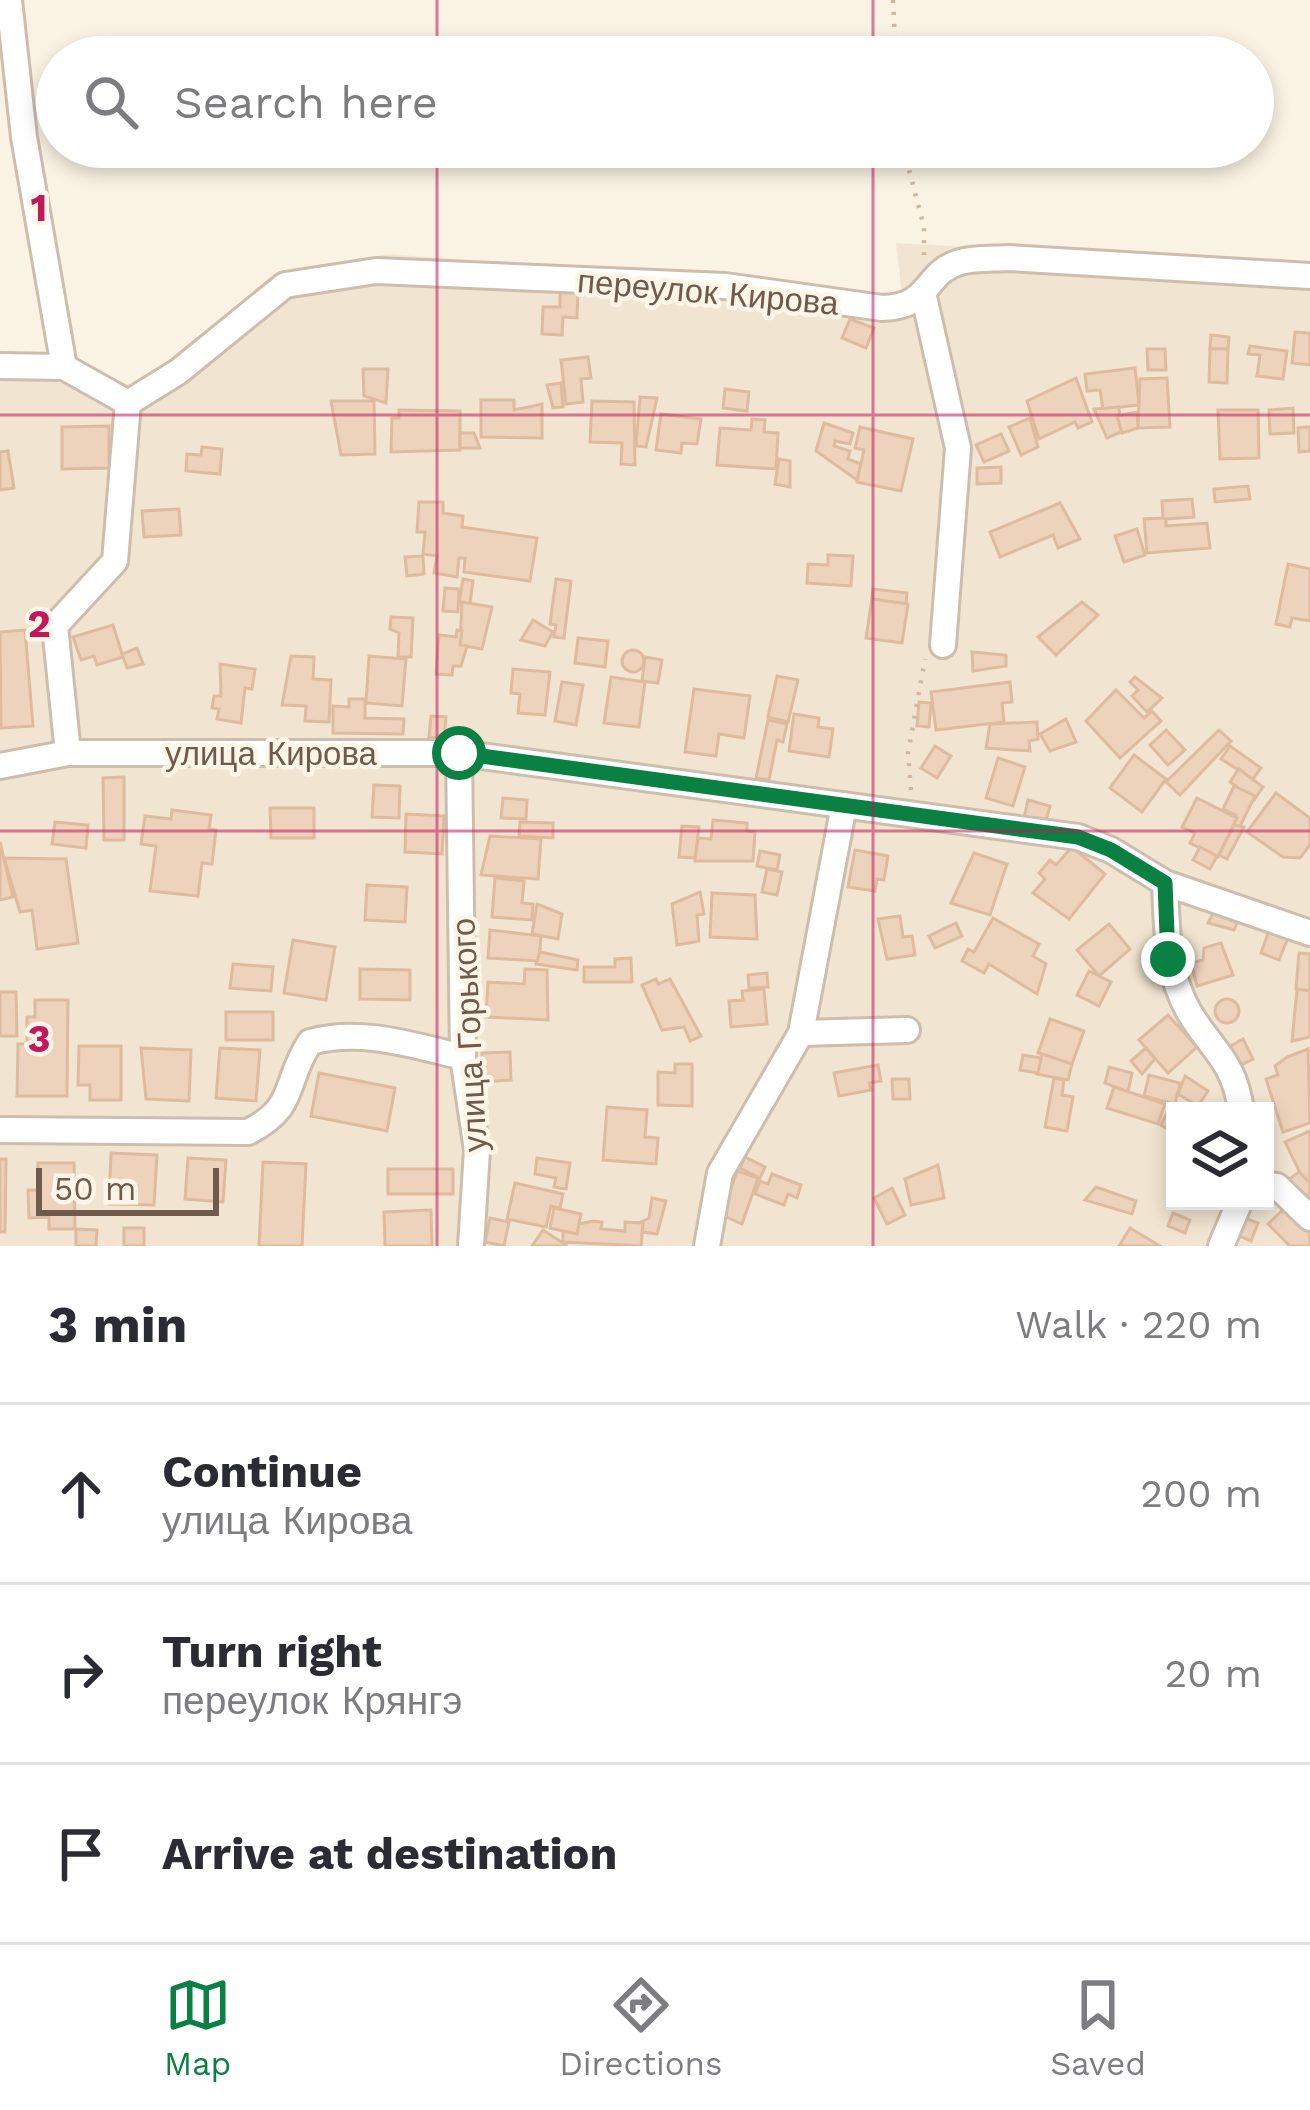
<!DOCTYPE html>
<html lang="en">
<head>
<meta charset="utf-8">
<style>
  body { margin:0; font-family:"Work Sans",sans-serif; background:#f7f7f7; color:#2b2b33 }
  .controls { position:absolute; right:36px; bottom:36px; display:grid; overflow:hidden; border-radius:0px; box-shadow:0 6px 18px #0003 }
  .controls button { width:108px; height:108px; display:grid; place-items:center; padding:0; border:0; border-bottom:3px solid #e1e1e2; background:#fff; color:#2b2b33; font:60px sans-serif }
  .scale { position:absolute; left:36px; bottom:30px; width:183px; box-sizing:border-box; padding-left:12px; border:6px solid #6f5a4b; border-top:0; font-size:33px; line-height:42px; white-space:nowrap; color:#6f5a4b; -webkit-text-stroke:9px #fdf6e8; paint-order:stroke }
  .stop { position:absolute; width:36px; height:36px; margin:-27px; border:9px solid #0b8043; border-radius:50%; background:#fff }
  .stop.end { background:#0b8043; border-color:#fff; box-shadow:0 3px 12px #0008 }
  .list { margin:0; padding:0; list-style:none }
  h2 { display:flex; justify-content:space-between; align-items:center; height:156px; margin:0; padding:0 48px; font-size:51px }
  h2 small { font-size:39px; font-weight:400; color:#7c7c81 }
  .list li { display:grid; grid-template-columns:78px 1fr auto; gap:36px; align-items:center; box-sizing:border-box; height:180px; padding:0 48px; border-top:3px solid #e1e1e2 }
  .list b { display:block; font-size:45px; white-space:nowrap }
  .list p { margin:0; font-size:39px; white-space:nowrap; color:#7c7c81 }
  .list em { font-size:39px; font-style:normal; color:#7c7c81 }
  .icon { flex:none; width:66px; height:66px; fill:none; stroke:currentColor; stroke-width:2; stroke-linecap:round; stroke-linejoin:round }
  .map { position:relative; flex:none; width:1310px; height:1246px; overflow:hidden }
  .search { position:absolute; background:#fff; box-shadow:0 6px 18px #0003; left:36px; right:36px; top:36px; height:132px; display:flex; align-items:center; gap:30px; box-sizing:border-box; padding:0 42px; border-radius:66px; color:#7c7c81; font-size:45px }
  .sheet { height:696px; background:#fff }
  nav { display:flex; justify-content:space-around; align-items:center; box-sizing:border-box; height:168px; border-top:3px solid #e1e1e2; background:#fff; font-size:33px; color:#7c7c81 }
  nav a { display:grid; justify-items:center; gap:6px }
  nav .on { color:#0b8043 }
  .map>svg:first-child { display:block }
</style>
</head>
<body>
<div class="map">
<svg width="1310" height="1246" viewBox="0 0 1310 1246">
  <rect width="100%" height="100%" fill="#faf2e2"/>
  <path fill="#f1e5d1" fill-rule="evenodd" d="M896 243 1310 267V1246H0V357L50 359 57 382 90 389 103 373 133 387 168 370 283 276 387 254 902 294ZM1175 1111H1265V1201H1175Z"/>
  <g fill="#edd3bc" stroke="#debb9e" stroke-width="3">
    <path d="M560 290H578L577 318 563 317 562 335 542 334 543 307H560Z"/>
    <path d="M850 319 874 328 866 348 842 338Z"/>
    <path d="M1295 332 1310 333V365L1292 363Z"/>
    <path d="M1211 335 1229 337 1228 349H1210Z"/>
    <path d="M1250 346 1287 351 1283 379 1257 376 1260 355 1248 354Z"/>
    <path d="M1147 349H1165L1166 370H1148Z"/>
    <path d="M1210 349H1228L1227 383 1209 382Z"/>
    <path d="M588 357 591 378 581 379 583 402 566 404 561 360Z"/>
    <path d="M1135 368 1139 405 1103 409 1100 390 1087 391 1085 374Z"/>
    <path d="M363 369H388L386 403 364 396Z"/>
    <path d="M1076 378 1092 422 1078 428 1075 422 1039 439 1027 401Z"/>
    <path d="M1167 378 1170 427 1138 428 1140 379Z"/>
    <path d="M561 383 563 407 553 408 547 385Z"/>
    <path d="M725 389 749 392 747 411 723 408Z"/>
    <path d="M640 397 657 398 646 447 636 446Z"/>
    <path d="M481 400H514V410L542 404V438L481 437Z"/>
    <path d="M331 401H374L375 454 341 455Z"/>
    <path d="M592 401 634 402 635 465 621 464 622 443 590 442Z"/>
    <path d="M1119 407 1121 432 1107 438 1094 409Z"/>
    <path d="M1293 408 1294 433 1270 434 1269 410Z"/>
    <path d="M399 410 460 411V450L391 452 392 418H399Z"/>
    <path d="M1218 410H1258L1259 458 1220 459Z"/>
    <path d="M1137 412 1138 428 1122 433 1117 416Z"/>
    <path d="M661 414 701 419 697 444 682 443 681 453 656 450Z"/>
    <path d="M1030 418 1038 447 1021 455 1009 427Z"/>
    <path d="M752 419 765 420 764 432 778 433 776 469 717 465 720 428 751 430Z"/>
    <path d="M824 423 853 433 850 444 835 441 834 446 850 451 848 459 861 464 857 480 816 451Z"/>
    <path d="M109 426V468L62 469V427Z"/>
    <path d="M860 427 913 439 901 491 857 482 864 450 855 448Z"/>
    <path d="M1304 427H1310V451L1299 452 1298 428Z"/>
    <path d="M460 433H474L480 448H460Z"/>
    <path d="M1001 434 1009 451 984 462 976 445Z"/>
    <path d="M202 447 222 449 220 474 186 471 187 454 201 455Z"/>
    <path d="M8 451 14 488 0 490V452Z"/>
    <path d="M779 459 790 461V487L775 484Z"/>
    <path d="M1001 467V483L977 484V468Z"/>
    <path d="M1248 486 1250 499 1215 502 1214 489Z"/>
    <path d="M1192 499 1194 517 1166 519V526L1207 523 1210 548 1147 553 1144 519 1163 518 1162 501Z"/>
    <path d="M419 502H443V513L463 516 462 527 537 538 530 581 464 572 465 558H459L457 577 434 573 437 556 423 554 425 532H417Z"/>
    <path d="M1060 503 1080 539 1058 548 1053 535 1000 557 990 532Z"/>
    <path d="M179 509 181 535 144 537 142 511Z"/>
    <path d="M1137 529 1145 555 1124 562 1115 536Z"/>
    <path d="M828 555 853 556 851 586 807 583 808 564 828 565Z"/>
    <path d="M423 556 424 574 407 576 405 557Z"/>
    <path d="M1288 564 1310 569V621L1292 618 1290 627 1276 624Z"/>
    <path d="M463 579 473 581 470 603 459 604Z"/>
    <path d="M556 579 571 581 564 638 554 637 556 625 550 624Z"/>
    <path d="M445 588 459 589 458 612 443 611Z"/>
    <path d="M873 589 907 593 906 604 872 599Z"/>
    <path d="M872 599 908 604 902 643 866 638Z"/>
    <path d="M462 602 492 607 482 649 460 645Z"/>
    <path d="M1082 602 1098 615 1056 655 1038 637Z"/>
    <path d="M391 617 413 618 411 657H398L399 633 390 629Z"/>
    <path d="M533 620 553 632 545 646 521 640Z"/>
    <path d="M113 625 123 657 97 665 94 656 81 660 73 637Z"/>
    <path d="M25 630 33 726 1 728 0 632Z"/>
    <path d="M457 630 462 631 460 645 467 646 461 666H453L452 675 436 674 439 635 456 637Z"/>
    <path d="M578 638 608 641 605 667 575 663Z"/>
    <path d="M137 648 143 664 127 668 122 654Z"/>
    <circle cx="633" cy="661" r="11"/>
    <path d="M972 652 1006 655V666L973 671Z"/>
    <path d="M291 656 314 657 313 679 331 680 329 722 305 721 306 706 282 705Z"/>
    <path d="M369 656 406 659 402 706 366 703Z"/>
    <path d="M645 657 662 660 658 683 642 681Z"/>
    <path d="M220 664 255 669 252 689 245 688 241 723 217 719 219 709 212 708 214 696H221Z"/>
    <path d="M513 669 550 672 545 715 518 713 520 694 511 693Z"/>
    <path d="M777 676 798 680 788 722 768 717Z"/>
    <path d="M611 677 645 682 639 727 604 723Z"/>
    <path d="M1135 677 1162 698 1147 712 1132 696 1138 690 1130 682Z"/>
    <path d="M562 682 583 685 576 725 555 721Z"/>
    <path d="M1010 682 1012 702 1002 703 1004 722 936 730 931 692Z"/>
    <path d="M694 689 750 696 744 738 719 734 716 756 685 752Z"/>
    <path d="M1116 690 1144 718 1152 711 1161 721 1120 758 1086 721Z"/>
    <path d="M349 699H365V718L404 719 403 734 333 733V706L349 707Z"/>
    <path d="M919 702 931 703 929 727 917 726Z"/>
    <path d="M794 714 819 718 818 727 833 729 829 757 789 751Z"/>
    <path d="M431 716 446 717 444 739 429 737Z"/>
    <path d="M1066 719 1076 742 1050 751 1040 734Z"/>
    <path d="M768 720 787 724 783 742 777 740 769 780 756 778Z"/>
    <path d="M1037 722 1038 739 1029 741 1030 751 986 748 990 724Z"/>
    <path d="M1166 730 1185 750 1168 765 1150 745Z"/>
    <path d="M1219 730 1231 741 1180 795 1166 782Z"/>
    <path d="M935 746 951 756 937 778 921 768Z"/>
    <path d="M1230 746 1261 768 1253 779 1221 759Z"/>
    <path d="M1134 755 1166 779 1142 812 1110 788Z"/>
    <path d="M998 758 1025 767 1013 806 986 798Z"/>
    <path d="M1239 769 1263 787 1254 800 1230 782Z"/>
    <path d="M124 777V840H104L103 778Z"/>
    <path d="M374 785 400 786 399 818 372 817Z"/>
    <path d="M1234 786 1255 796 1239 828 1234 825 1236 815 1223 809Z"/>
    <path d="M1276 793 1310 818V845L1300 858 1283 857 1247 832Z"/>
    <path d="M503 798 527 800 526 819 501 818Z"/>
    <path d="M1197 798 1237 818 1218 857 1190 843 1195 833 1182 827Z"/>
    <path d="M1028 800 1050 806 1045 824 1024 818Z"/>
    <path d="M270 808H314V838H271Z"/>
    <path d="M172 810 211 815 209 829 216 830 212 864 202 863 198 896 150 891 156 846 141 844 145 816 171 819Z"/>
    <path d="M406 814 444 816 442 854 405 852Z"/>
    <path d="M713 820 747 823V831L755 832 753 861H695L698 838 711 839Z"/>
    <path d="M55 822 88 825 86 848 52 844Z"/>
    <path d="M520 822 553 823V838L519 836Z"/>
    <path d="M1234 825 1244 827 1227 859 1219 855Z"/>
    <path d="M682 826 699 827 695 858 679 857Z"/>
    <path d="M490 836 541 839 538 879 481 875Z"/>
    <path d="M0 842 13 897 0 900Z"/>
    <path d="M1072 847 1105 874 1069 919 1033 893 1045 879 1039 873 1050 860 1056 865Z"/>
    <path d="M1200 847 1217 856 1210 869 1193 860Z"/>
    <path d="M855 850 888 856 884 880 877 879 875 891 848 887Z"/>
    <path d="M760 851 780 855 777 870 757 866Z"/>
    <path d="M974 853 1007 864 990 915 951 903Z"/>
    <path d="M4 858 66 859 78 943 37 949 32 910 20 912Z"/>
    <path d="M767 869 782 872 777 895 762 892Z"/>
    <path d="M495 878 524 881 522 903 533 904 532 920 492 917Z"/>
    <path d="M367 885 407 887 405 922 365 920Z"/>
    <path d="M700 892 704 914 697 915 699 941 677 945 672 904Z"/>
    <path d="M712 893 755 895 757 939 710 937Z"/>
    <path d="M537 904 562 914 558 939 532 934Z"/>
    <path d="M1214 912 1237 923 1234 930 1208 923Z"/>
    <path d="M900 916 903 937 912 936 915 955 887 959 878 919Z"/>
    <path d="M993 918 1039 944 1033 956 1046 964 1037 994 989 964 984 973 962 961 968 949 974 952Z"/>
    <path d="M956 923 962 936 935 948 929 936Z"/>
    <path d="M1109 924 1130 949 1099 976 1077 950Z"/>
    <path d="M1270 928 1289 935 1279 960 1261 953Z"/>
    <path d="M490 930 541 936 539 961 488 958Z"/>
    <path d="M293 940 335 947 326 1000 284 993Z"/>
    <path d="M1221 943 1233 975 1197 986 1191 963 1203 960 1204 948Z"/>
    <path d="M540 952 578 960 577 970 536 964Z"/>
    <path d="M1299 953 1310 954V991L1296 989Z"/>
    <path d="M631 958 632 982H584V967H615V959Z"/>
    <path d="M233 964 273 967 271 991 230 988Z"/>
    <path d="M360 969 410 970V1000L360 999Z"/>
    <path d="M525 969 547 970 548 1020 486 1017 488 982 524 984Z"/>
    <path d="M1089 971 1111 982 1099 1006 1077 995Z"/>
    <path d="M767 973 768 987 749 988 748 975Z"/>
    <path d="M656 979 658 984 670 979 701 1036 690 1041 684 1027 662 1030 642 985Z"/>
    <path d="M764 989 767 1024 731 1027 729 1001 743 1000 742 991Z"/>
    <path d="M1297 989 1310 991V1037L1292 1041Z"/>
    <path d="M0 992H16L17 1036H0Z"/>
    <circle cx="1227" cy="1011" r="12"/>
    <path d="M35 1000H68L67 1096H17L18 1044H27V1017H35Z"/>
    <rect x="226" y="1012" width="47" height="28"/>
    <path d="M1168 1015 1197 1047 1168 1073 1139 1040Z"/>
    <path d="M1050 1019 1084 1031 1072 1064 1038 1053Z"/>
    <path d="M1243 1039 1253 1059 1239 1066 1229 1047Z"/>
    <path d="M79 1046H121V1100H90V1085H78Z"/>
    <path d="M141 1048 191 1050 189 1101 146 1099Z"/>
    <path d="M220 1048 260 1050 256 1101 216 1098Z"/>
    <path d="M1146 1048 1155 1059 1142 1074 1131 1061Z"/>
    <path d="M1308 1049 1310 1123 1283 1132 1266 1079 1278 1075 1275 1066 1287 1057Z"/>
    <path d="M510 1052 511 1080 483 1082 482 1053Z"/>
    <path d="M1042 1054 1072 1064 1068 1080 1037 1074Z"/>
    <path d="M1023 1055 1041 1058 1038 1073 1020 1070Z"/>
    <path d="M675 1064H692V1106L658 1105V1072L675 1073Z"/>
    <path d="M878 1065 881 1081 869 1083 871 1090 839 1096 834 1073Z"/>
    <path d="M1109 1067 1132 1073 1128 1092 1105 1083Z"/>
    <path d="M319 1073 395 1088 387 1131 311 1116Z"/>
    <path d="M1149 1075 1180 1083 1175 1104 1144 1096Z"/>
    <path d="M1185 1076 1208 1091 1198 1106 1178 1094Z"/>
    <path d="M1054 1078 1064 1080 1062 1095 1073 1097 1067 1131 1045 1127Z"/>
    <path d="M892 1079H909L910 1099H893Z"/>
    <path d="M1114 1087 1165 1104 1158 1124 1107 1108Z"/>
    <path d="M1170 1106 1181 1111H1175V1134L1161 1125Z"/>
    <path d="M607 1107 647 1110 645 1137 658 1138 656 1164 603 1160Z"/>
    <path d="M1310 1131V1183L1306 1185 1285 1142Z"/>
    <path d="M111 1153 157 1155 154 1205 109 1204Z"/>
    <path d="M745 1157 765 1167 760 1178 740 1168Z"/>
    <path d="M188 1158 226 1160 223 1202 185 1199Z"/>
    <path d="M537 1158 570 1163 566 1189 554 1187 556 1178 535 1174Z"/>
    <path d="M0 1159H6L5 1232H0Z"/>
    <path d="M263 1162 306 1164 302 1246H259Z"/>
    <path d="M38 1163H74L75 1229H49V1217L29 1218 28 1190H38Z"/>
    <path d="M938 1165 944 1198 911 1205 905 1179Z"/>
    <rect x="388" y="1169" width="65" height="25"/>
    <path d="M737 1171 758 1178 742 1224 722 1215Z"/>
    <path d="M1299 1172 1310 1183V1193L1302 1199 1288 1180Z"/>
    <path d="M772 1174 801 1185 797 1198 788 1194 784 1205 755 1194 760 1181 768 1184Z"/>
    <path d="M515 1183 563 1194 560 1208 551 1206 546 1227 507 1219Z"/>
    <path d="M1096 1187 1136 1201 1132 1214 1085 1200Z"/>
    <path d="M892 1188 905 1215 887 1224 874 1198Z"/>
    <path d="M652 1198 666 1201 657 1234 642 1232 639 1223 649 1218Z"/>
    <path d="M1288 1205 1310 1228V1246H1290L1268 1224Z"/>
    <path d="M554 1208 581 1214 577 1234 550 1228Z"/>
    <path d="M431 1210 432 1246H385L384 1212Z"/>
    <path d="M1173 1213 1190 1220 1185 1233 1168 1226Z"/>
    <path d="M490 1218 509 1222 504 1246 485 1242Z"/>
    <path d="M1245 1218 1258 1223 1251 1241 1239 1236Z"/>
    <path d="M593 1221 602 1222 601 1229 625 1231V1222L643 1223 641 1246 563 1242V1231L577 1234 579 1224Z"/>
    <rect x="124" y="1228" width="20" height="18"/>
    <path d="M1130 1228 1160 1246H1119Z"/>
    <path d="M76 1229 97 1230 96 1246H76Z"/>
    <path d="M543 1230 566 1245 565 1246H532Z"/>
  </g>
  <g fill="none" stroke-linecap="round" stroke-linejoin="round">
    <defs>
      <g id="minor">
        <path d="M9 0 24 137 64 367"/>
        <path d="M924 297 958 448 943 645"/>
        <path d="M0 366 64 367 128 403 115 561 55 626 68 753"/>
        <path d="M128 403 178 372 285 285 376 271 725 286 882 308C932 307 924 272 960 262 974 258 993 259 1008 258L1310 276"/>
        <path d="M459 753 463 1057 477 1150 471 1246"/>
        <path d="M0 766 68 753H459L1078 837 1111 850 1165 883 1310 933"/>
        <path d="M1165 883C1167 928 1166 972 1189 1012 1212 1051 1235 1061 1241 1111"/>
        <path d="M801 1033 907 1030"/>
        <path d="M0 1130 248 1132C298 1107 283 1083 310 1042 361 1028 412 1045 463 1057"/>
        <path d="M1265 1184 1277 1186 1310 1218"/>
        <path d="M707 1246 720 1173 801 1033 844 805"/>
        <path d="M1221 1246 1240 1201"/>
      </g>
    </defs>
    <use href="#minor" stroke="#ccbdad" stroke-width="30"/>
    <g stroke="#d1b7a0" stroke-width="4.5" stroke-dasharray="3 9" stroke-linecap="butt">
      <path d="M893 0 896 57"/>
      <path d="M903 147 924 227V255"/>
      <path d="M911 790 908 753 925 659"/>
    </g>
    <use href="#minor" stroke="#fff" stroke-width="24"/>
  </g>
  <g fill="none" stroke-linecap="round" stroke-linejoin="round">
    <path stroke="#0b8043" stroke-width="15" d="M459 753 1078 837 1111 850 1165 883 1168 959"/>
  </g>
  <path fill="none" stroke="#c2185b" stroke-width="3" stroke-opacity="0.55" d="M437 0V57M873 0V57M437 147V1246M873 147V1246M0 415H1310M0 831H1310"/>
  <g text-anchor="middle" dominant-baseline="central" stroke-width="9" stroke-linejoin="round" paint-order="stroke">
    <g font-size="33" fill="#6f5a4b" stroke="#fdf6e8">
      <text transform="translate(708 292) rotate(5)">переулок Кирова</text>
      <text x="271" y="753">улица Кирова</text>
      <text transform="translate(469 1035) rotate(-93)">улица Горького</text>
    </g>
  </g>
  <g font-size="39" text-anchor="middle" font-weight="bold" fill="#c2185b" stroke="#fdf6e8" stroke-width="9" stroke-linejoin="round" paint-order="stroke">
    <text x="39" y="221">1</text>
    <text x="39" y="637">2</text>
    <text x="39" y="1052">3</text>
  </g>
</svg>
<div class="controls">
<button><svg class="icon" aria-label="layers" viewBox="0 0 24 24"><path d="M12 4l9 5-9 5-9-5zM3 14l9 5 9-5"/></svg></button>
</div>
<div class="scale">50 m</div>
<div class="stop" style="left:459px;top:753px"></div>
<div class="stop end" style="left:1168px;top:959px"></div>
<div class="search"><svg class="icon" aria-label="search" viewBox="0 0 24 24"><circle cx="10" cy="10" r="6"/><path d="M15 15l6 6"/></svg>Search here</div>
</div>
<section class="sheet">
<h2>3 min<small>Walk · 220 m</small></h2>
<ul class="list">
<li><svg class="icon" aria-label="ahead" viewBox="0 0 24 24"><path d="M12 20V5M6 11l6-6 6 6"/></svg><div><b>Continue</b><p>улица Кирова</p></div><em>200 m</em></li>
<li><svg class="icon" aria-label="right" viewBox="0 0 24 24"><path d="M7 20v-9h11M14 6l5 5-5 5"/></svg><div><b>Turn right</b><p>переулок Крянгэ</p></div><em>20 m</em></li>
<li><svg class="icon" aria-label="arrive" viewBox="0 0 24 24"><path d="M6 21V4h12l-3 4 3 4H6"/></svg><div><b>Arrive at destination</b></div></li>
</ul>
</section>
<nav>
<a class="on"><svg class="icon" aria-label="map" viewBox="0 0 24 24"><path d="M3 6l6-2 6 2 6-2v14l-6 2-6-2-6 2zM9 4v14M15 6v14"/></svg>Map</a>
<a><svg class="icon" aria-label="directions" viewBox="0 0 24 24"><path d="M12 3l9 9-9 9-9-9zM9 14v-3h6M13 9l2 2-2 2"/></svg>Directions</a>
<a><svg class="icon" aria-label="saved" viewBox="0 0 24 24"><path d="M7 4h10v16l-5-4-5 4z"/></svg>Saved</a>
</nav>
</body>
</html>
